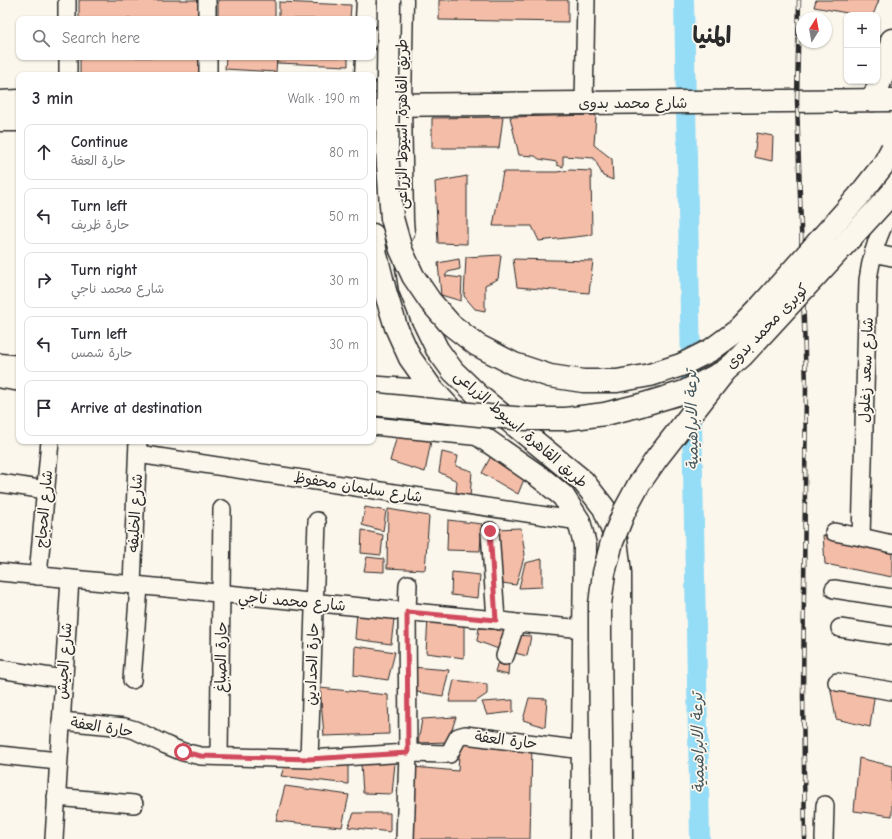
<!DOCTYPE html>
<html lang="en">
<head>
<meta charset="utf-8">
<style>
  body { margin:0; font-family:"Comic Neue","Playpen Sans Arabic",sans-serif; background:#f2f2f3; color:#2b2b33 }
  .controls { position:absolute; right:12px; top:12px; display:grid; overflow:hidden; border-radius:8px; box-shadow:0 1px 3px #0004 }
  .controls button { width:36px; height:36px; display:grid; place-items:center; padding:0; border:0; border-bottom:1px solid #e1e1e2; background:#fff; color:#2b2b33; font:20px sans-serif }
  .compass { position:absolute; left:796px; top:12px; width:36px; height:36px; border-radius:50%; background:#fff; box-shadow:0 1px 3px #0004; rotate:11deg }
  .stop { position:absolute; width:12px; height:12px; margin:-9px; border:3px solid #d1495b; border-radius:50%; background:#fff }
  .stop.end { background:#d1495b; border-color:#fff; box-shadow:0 1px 4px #0008 }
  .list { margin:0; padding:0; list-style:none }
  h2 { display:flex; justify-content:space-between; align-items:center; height:52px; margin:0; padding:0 16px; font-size:17px }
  h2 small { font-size:13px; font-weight:400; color:#7c7c81 }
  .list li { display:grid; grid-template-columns:26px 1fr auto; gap:12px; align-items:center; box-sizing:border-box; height:56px; margin:0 8px 8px; padding:0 8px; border:1px solid #e1e1e2; border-radius:8px }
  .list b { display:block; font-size:15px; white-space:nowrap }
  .list p { margin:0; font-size:13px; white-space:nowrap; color:#7c7c81 }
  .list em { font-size:13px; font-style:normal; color:#7c7c81 }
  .icon { flex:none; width:22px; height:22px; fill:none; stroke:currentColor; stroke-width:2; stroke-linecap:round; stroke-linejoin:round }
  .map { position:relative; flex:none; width:892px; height:839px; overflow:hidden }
  .search { position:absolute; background:#fff; box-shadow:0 1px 3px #0004; left:16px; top:16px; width:360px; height:44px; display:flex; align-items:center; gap:10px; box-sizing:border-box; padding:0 14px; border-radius:8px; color:#7c7c81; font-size:15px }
  .panel { position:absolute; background:#fff; box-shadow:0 1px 3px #0004; left:16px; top:72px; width:360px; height:372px; border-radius:8px }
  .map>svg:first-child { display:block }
</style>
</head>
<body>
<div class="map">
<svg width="892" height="839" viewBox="0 0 892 839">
  <rect width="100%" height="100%" fill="#fbf7ec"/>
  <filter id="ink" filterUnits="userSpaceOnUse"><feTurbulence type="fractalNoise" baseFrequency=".025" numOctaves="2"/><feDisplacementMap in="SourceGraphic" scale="8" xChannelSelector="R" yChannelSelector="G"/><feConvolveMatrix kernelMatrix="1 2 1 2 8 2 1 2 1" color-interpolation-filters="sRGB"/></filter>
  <g filter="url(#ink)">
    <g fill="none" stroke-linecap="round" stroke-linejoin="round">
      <path stroke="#95dcf6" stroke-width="20" d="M684 0 700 839"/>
    </g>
    <g fill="#f4bda7" stroke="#2b2b2b">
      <rect x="79" y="0" width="121" height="19"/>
      <rect x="218" y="0" width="57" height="19"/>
      <path d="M439 0H568V22L439 20Z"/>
      <path d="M816 0H879L873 15H858L814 7Z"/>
      <path d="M279 2 351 5 350 19H279Z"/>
      <rect x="80" y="57" width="121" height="18"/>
      <path d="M226 57H277L276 72 225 69Z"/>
      <path d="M277 57H348V66L277 63Z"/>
      <path d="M596 115 594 145 612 159 613 180 603 176 594 158 563 156V167L557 165V162L539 159 535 156 519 155 510 117Z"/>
      <path d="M503 117 499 148H432V118Z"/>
      <path d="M757 133 773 136 772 161 754 157Z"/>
      <path d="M570 170 591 171 592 235 539 241 532 226H493L503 172H557Z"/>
      <path d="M467 176V244L438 243 435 182Z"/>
      <path d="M501 255 498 279 485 285V311L475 309 464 296 466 257Z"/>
      <path d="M459 259 460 269 448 272 445 276 462 278 461 301 441 295 438 263Z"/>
      <path d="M513 259 593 261 589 293 517 287Z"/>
      <path d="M398 432 431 441 425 472 390 461Z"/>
      <path d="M442 452 458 456 456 466 472 471 470 497 456 492 457 481 439 472Z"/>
      <path d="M491 456 525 477 518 494 482 473Z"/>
      <path d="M365 507 386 511 383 531 362 525Z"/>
      <path d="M388 509 429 516 425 570 387 568Z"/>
      <path d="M448 520 482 524 480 551 447 550Z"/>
      <path d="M521 528 525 554 516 585 502 583 495 529Z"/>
      <path d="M362 530 383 535 381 555 361 553Z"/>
      <path d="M823 535 892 550V577L825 564Z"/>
      <path d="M367 557 384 559V572L364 571Z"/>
      <path d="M542 559V587L519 588 525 563Z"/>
      <path d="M452 572 480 575 478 598 451 595Z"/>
      <path d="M357 612 394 619 391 644 355 639Z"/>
      <path d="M428 617 464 622V658L426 653Z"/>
      <path d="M479 628 509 631 504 651 477 641Z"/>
      <path d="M513 635 531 636 527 656 511 652Z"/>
      <path d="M355 646 395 652 388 680 354 675Z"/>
      <path d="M498 661H509L508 675 495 672Z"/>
      <path d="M411 667 449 670 443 696 411 691Z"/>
      <path d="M454 680 487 684V694L475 702H449Z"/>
      <path d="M830 685 875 691 870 727 836 719Z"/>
      <path d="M320 688 388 695 389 734 324 736Z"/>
      <path d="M529 698 547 699 545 727 523 720Z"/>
      <path d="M513 700V712L487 715 482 702Z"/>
      <path d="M456 717 448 742 418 743 422 719Z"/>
      <path d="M460 739 532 745 530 839H414L413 767 458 771Z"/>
      <path d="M859 758 892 766V816L854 811Z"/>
      <path d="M286 761 348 763V784L281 776Z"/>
      <path d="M395 763 392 794 363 793 361 764Z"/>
      <path d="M285 786 349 795 342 827 276 821Z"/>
      <path d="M354 813H390V832L348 827Z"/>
    </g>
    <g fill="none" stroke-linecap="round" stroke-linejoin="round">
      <defs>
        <g id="street">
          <path d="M67 0V19"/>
          <path d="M207 0V19"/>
          <path d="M68 57V75"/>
          <path d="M208 57V75"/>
          <path d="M584 103 586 0"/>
          <path d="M873 253 892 257"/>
          <path d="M0 379 19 382"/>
          <path d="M373 385 432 389"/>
          <path d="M373 426 482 437"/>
          <path d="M138 454 579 521"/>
          <path d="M0 483 46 490"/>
          <path d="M490 531 496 620"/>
          <path d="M834 532 861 537 892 544"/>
          <path d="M861 537 868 280C872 251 879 233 892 207"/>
          <path d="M0 572 496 620 516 623 585 629"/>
          <path d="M38 576 50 441"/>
          <path d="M132 585 138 441"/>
          <path d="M834 589 892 598"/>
          <path d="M840 628 892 636"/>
          <path d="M505 656 516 623"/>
          <path d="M0 669 63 679"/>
          <path d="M132 680 139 586"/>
          <path d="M837 682 892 691"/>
          <path d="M61 721 125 727 135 730 166 745 183 752 201 756 309 759 408 753 449 754 458 737 465 735 583 750"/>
          <path d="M0 755 58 761"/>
          <path d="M219 756 222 509"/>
          <path d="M309 759 317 521"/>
          <path d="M56 797 134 804"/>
          <path d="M54 839 70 579"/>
          <path d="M405 839 408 753 407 612 408 584"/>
          <path d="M824 839 825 805"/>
        </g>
        <g id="secondary">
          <path d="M873 100 889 58 892 40"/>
          <path d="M0 102 19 101"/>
          <path d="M373 105 892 100"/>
          <path d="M0 120H19"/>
          <path d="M0 365 19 367"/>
        </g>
        <g id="highway">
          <path d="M402 0 400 104 402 221 403 233"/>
          <path d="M367 19 368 0"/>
          <path d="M366 75 367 57"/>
          <path d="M373 235 376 255 385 291 396 327 410 358 432 389 457 416 482 437 541 478 563 496 579 521 585 545 582 839"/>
          <path d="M407 268 410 288 422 318 437 349 453 371 479 396 583 481 604 508 616 539 620 573 621 839"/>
        </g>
      </defs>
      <use href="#street" stroke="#2b2b2b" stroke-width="20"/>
      <use href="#secondary" stroke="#2b2b2b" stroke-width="25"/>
      <use href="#highway" stroke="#2b2b2b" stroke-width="25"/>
      <use href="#street" stroke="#fbf7ec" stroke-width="17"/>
      <use href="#secondary" stroke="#fbf7ec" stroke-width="22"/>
      <use href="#highway" stroke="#fbf7ec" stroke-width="22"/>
      <defs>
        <path id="rail" d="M799 0 797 101 806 386 803 694 805 839"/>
      </defs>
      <use href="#rail" stroke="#2b2b2b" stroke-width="4.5"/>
      <use href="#rail" stroke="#fbf7ec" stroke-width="3" stroke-dasharray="9" stroke-linecap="butt"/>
      <defs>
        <g id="secondary-bridge">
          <path d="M389 0 387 152 392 218 401 250 413 276 430 301 450 324 477 345 514 364 550 376 583 381H617L650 375 681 365 711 350 738 330 761 306 858 197 884 164 892 149"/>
          <path d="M373 404 489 416 527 419H566L605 414 641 405 684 392 725 371 742 356 892 193"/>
        </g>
        <path id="highway-bridge" d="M602 839 600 636V604L604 573 612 542 624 512 639 484 657 458 725 371"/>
      </defs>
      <use href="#secondary-bridge" stroke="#2b2b2b" stroke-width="25" stroke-linecap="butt"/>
      <use href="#highway-bridge" stroke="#2b2b2b" stroke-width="25" stroke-linecap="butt"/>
      <use href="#secondary-bridge" stroke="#fbf7ec" stroke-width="22"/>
      <use href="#highway-bridge" stroke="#fbf7ec" stroke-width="22"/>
    </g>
  </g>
  <g fill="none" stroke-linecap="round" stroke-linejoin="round" filter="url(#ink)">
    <path stroke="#d1495b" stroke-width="5" d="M183 752 201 756 309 759 408 753 407 612 496 620 490 531"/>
  </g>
  <g text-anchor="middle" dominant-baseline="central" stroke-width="3.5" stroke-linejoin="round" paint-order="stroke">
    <g font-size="15" fill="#2b2b2b" stroke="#fbf7ec">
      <text x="633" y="103">شارع محمد بدوى</text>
      <text transform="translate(402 124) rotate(-90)">طريق القاهرة, اسيوط الزراعى</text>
      <text transform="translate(767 326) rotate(-46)">كوبرى محمد بدوى</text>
      <text transform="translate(866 370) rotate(-88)">شارع سعد زغلول</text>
      <text transform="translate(521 429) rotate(41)">طريق القاهرة, اسيوط الزراعى</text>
      <text transform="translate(358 487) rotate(9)">شارع سليمان محفوظ</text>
      <text transform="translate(44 509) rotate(-85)">شارع الحجاج</text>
      <text transform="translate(135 513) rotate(-87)">شارع الخليفه</text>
      <text transform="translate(292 601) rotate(5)">شارع محمد ناجي</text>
      <text transform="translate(221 657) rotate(-89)">حارة الصباغ</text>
      <text transform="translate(64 661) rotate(-86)">شارع الجيش</text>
      <text transform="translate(312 664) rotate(-88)">حارة الحدادين</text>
      <text transform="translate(102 727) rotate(9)">حارة العفة</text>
      <text transform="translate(506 740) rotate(7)">حارة العفة</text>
    </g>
    <g font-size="16" font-style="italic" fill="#46575e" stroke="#fbf7ec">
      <text transform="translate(692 420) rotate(-91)">ترعة الابراهيمية</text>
      <text transform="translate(698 743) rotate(-91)">ترعة الابراهيمية</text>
    </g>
    <g font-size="23" font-weight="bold" fill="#2b2b2b" stroke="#fbf7ec">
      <text x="712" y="35">المنيا</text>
    </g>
  </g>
</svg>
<div class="controls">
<button>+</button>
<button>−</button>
</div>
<svg class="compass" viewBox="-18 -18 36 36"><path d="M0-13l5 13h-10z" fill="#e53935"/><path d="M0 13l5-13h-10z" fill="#7c7c81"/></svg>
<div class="stop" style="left:183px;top:752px"></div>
<div class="stop end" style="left:490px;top:531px"></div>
<div class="search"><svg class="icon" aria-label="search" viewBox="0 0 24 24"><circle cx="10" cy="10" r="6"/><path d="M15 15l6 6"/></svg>Search here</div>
<section class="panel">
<h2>3 min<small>Walk · 190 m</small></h2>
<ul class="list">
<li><svg class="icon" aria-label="ahead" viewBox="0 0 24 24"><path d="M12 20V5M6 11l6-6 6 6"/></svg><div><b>Continue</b><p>حارة العفة</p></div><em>80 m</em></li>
<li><svg class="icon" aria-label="left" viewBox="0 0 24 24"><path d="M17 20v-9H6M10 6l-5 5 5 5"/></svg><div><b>Turn left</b><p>حارة ظريف</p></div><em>50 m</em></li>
<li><svg class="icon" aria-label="right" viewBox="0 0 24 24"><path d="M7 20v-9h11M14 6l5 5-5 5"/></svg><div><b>Turn right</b><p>شارع محمد ناجي</p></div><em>30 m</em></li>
<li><svg class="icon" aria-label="left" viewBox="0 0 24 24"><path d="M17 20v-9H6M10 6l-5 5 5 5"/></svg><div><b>Turn left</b><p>حارة شمس</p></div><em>30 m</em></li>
<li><svg class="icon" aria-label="arrive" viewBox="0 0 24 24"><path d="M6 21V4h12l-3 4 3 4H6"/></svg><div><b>Arrive at destination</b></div></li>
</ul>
</section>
</div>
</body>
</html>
